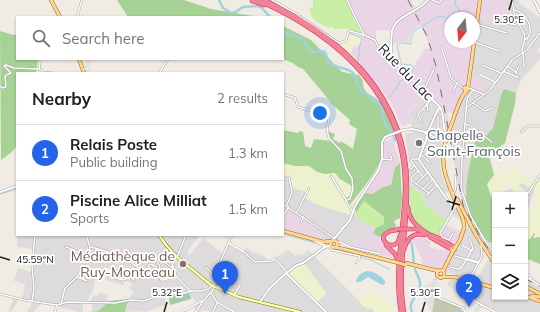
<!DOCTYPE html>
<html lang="en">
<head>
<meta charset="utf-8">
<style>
  body { margin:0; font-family:Mulish,sans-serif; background:#f6f6f6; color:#202124 }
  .controls { position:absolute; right:12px; bottom:12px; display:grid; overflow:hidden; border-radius:0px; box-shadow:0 1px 3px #0004 }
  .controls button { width:36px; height:36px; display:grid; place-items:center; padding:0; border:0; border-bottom:1px solid #e0e0e0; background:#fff; color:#202124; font:20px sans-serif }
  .compass { position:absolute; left:444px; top:12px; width:36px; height:36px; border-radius:50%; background:#fff; box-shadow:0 1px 3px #0004; rotate:196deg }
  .you { position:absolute; left:320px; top:113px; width:14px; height:14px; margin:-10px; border:3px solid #fff; border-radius:50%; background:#1a73e8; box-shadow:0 0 0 6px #1a73e833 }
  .badge { display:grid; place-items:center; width:26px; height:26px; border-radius:50%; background:#2563eb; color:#fff; font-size:13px; font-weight:700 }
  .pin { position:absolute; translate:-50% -33px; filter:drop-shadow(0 1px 2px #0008) }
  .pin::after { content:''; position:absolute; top:21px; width:14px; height:12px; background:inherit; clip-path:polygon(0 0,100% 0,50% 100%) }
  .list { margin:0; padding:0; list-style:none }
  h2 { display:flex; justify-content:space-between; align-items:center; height:52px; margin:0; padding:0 16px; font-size:17px }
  h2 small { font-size:13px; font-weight:400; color:#757577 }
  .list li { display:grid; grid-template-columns:26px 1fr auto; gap:12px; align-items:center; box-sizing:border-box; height:56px; padding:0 16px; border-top:1px solid #e0e0e0 }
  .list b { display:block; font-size:15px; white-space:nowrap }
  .list p { margin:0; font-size:13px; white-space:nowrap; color:#757577 }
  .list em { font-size:13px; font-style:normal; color:#757577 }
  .icon { flex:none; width:22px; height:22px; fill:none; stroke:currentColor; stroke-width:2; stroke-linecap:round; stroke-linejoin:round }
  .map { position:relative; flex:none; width:540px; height:312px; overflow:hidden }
  .search { position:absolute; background:#fff; box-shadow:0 1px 3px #0004; left:16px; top:16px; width:268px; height:44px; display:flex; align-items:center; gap:10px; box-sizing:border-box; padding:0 14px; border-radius:0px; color:#757577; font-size:15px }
  .panel { position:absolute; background:#fff; box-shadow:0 1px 3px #0004; left:16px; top:72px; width:268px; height:164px; border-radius:0px }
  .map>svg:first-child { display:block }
</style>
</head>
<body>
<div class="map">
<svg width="540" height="312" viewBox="0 0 540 312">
  <rect width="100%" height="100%" fill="#f0ece4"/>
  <g fill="#dddbdb">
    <path d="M505 0H518L521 5 540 17V47L537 51 540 54V59L521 80 516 93 504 90 501 95 493 128 486 136H476L471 161 467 191H461L450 131 454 114 463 91 470 86 481 87 484 82 471 75 479 17 496 21Z"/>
    <path d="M428 93 441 107 442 139 440 166 444 182 449 191 444 194 455 209H458L463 219V224L452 213 446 220 428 207 422 200 426 196 410 185V169L413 165 409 160 405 134 413 132 411 123 412 122 409 112Z"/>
    <path d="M283 175 289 176 306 192 304 197 316 204 352 215 356 213V217L376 228 370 238 363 234 352 248 339 243 336 240 332 239 328 241 313 231 316 227 289 209 284 216 283 215Z"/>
    <path d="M523 183 535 190 525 216V195H503L501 192Z"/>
    <path d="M468 224 481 246 484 256 473 273 461 276 445 272 444 271 462 238 466 227Z"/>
    <path d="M17 235H197L199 236 187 252 190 255 203 238 224 255 229 243 244 251 247 247 254 254 255 252 267 258V261H270L288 250 296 257 298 254 303 255 308 250 359 301 363 307 371 308 374 311V312H209L208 310 196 312 194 306 184 312H180L196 303 193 298 191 299 188 293 182 295 164 294 166 306H160L146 312H142V311L125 312 126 306 129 301 128 299 134 292 129 288 132 284 125 280 123 285 105 280 107 274 116 276 119 272 105 267 103 273 97 272 95 277 96 278 94 284 95 285 87 302H90L93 295 98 296 99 292 108 295 107 303 98 311H92V303H83V312H80L61 308 58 305 41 303 34 312H27L33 302 19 300 11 312 8 311 15 297 20 298 23 296 25 284 14 281 18 268 31 272 33 249 17 247Z"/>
    <path d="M489 258 495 266V297H525V280L540 287V312H493L466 298 447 285 450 278 474 284Z"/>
  </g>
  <g fill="#ead5e6" fill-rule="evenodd">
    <path d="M348 0H410L416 10 414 12 423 7 429 0H505L508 2 509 18 498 15 496 21 476 16 474 34V18H450V42H473L471 75 485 82 483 84 481 92 470 86 463 91 454 114 447 112 450 126 448 131 443 104 441 107 428 93 408 112 412 123 402 126 390 101 351 53 353 47 359 45 364 34ZM421 25 431 50 426 48 416 62 415 68 408 77 380 46 376 40V30L392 31 391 44 400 42 409 43V36L414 29Z"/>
    <path d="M450 131 461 191 465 206 482 237 495 256V260L482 242 468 217 462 204 449 135Z"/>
    <path d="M393 138 400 163 395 167 391 185 383 187 372 194H365L364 193 380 170 383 161V145L384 142 387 140Z"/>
    <path d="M289 208 317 227 314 232 328 241 283 229V215L284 216Z"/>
    <path d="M444 223 461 232 443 266 436 270 430 267 422 264 421 257 412 239 422 237 431 242 429 246 435 249 446 250 450 244 438 236Z"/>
    <path d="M373 233 379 237 383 244 394 253 393 258 352 248 363 234 370 238Z"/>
  </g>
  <path fill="#c5c6ae" d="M434 298 449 302 460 308 463 312H432Z"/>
  <g fill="#edf1cd">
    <path d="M348 34 361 37 359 45 353 47 350 52 341 44 346 42Z"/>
    <path d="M283 163 295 166H309L317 172 325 174 335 173 340 179 352 186V193L346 199 352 211V215L326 208 304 197 306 192 293 188 289 176 283 175Z"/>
    <path d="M509 167 534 182 540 178V237L530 239 525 236V209L529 212 537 202 533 198 537 192 532 188H530L521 182 519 186 527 193 525 197V195H517L507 184 511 179 509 177 503 185 506 190 503 193 505 195H495V209L484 197 493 178 494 168 506 175Z"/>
    <path d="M304 263 327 294 317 302 289 274 291 270Z"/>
    <path d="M370 289 373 290 378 296 393 304 395 305 392 312H374V311L371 308 368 309 365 306 363 307 359 301Z"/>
  </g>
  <g fill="#c8efa5">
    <path d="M313 0H346L361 33 349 29H334L333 26 329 28C317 22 313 22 309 9L313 6Z"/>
    <path d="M410 185 426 197 422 200 428 207 446 220 438 236C428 233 413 226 411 215 409 207 410 193 410 185Z"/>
    <path d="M364 201 384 217V224L376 228 356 217V213Z"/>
  </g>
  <g fill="#a6d395">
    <path d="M117 0H184L211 9 259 17H128Z"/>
    <path d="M283 26 311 40 342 72 359 75 363 81C362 95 373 94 380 102 387 111 391 122 394 132 376 137 383 145 381 158 379 170 358 194 350 205L346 199 352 193V186L340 179 335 173 325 174 317 172 309 166H295L283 163V130L298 133 300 131 303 132 305 146 311 148 314 139 331 141 327 131 335 134 333 139 340 143 341 141 353 149 357 129 349 124 350 120 334 106 303 69 298 67 293 63 282 59H283Z"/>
    <path d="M0 31 14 35 17 34V59H38L36 73H17V145L13 151 1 160Z"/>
    <path d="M504 89 516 93 515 104 505 143 489 155 494 175 487 184 495 208V242L489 243C480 232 470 217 467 203 463 189 473 151 476 136H486L493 128 501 95Z"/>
    <path d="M400 163 402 198 400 218 394 221 396 225V228L387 230 381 236 379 237 373 233 376 228 384 224V217L364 201 356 213 355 208 364 193 372 194 383 187 391 185 395 167Z"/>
    <path d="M534 233 535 234 533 238 540 237V264L525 258V241L530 239Z"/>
    <path d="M128 299 129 301 126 306 125 312H89L98 311 109 301Z"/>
  </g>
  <path fill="#a3cbaa" d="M168 293 177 296 189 293 191 299 170 305Z"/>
  <path fill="#e2e2e2" d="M434 282V288L431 290 429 288 426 290 428 296 436 289 432 312H430L428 305H425L423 291 425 288 424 286Z"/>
  <path fill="#a0d2e2" d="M367 271C374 271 381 276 385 281V284L382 285 368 277 360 282H356C356 277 362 272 367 271Z"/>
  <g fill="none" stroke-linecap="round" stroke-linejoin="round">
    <g stroke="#a0d2e2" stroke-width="1">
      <path d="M456 0 455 4 460 12 457 18"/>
      <path d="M349 33 362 38 359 49 360 50 358 61"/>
      <path d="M358 75V82"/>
      <path d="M388 98 396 89 400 81 410 75 414 68 412 65 401 64 397 45 400 43 411 44V36L415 30 439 16 450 19"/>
      <path d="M381 106V104"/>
      <path d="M0 194 17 189"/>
      <path d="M283 234 322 245"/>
      <path d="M335 249 371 260 389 269"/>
    </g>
    <g stroke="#a0d2e2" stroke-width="2.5">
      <path d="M219 0 223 8 231 13 236 12 243 7 258 6 262 8 270 17"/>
      <path d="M283 33C288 34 301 37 304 41 307 45 308 49 312 52L322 51 325 52 329 63C336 68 349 68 353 73 357 79 357 86 361 91L382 106C383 112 382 120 386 126 391 131 393 132 395 140"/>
      <path d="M408 238 412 244 414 264"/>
      <path d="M412 312C407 302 419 295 420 285 421 279 416 274 415 269"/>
      <path d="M456 312H459"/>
    </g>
    <defs>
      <g id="minor">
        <path d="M272 0 295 13 339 43 346 41 348 33 350 31 364 35"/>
        <path d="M347 0 364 35 375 40 378 46 389 56"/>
        <path d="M432 0 439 3 442 0"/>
        <path d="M512 0 515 17 524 33 525 39 522 49 523 54 524 67"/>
        <path d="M515 10C526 13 535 28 527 39H525"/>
        <path d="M78 17V13L82 0"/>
        <path d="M504 22 515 25 518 23"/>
        <path d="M476 24 507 33"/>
        <path d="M474 42 499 51"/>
        <path d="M441 46 451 78 463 88"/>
        <path d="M482 65 501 73"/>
        <path d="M507 66 517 73 516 74"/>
        <path d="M39 69 40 62"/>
        <path d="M83 69H88V59"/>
        <path d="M503 71 519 78"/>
        <path d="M516 72 519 66"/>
        <path d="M159 73 168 59"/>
        <path d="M479 74 495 82"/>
        <path d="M0 86 2 88 6 87 5 76 8 74 11 73 4 66 6 65 14 68 39 69 43 72 51 73"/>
        <path d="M469 88 483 94"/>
        <path d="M424 90 434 69"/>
        <path d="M473 90 468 97 467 100 462 160 461 188 471 217 487 244 495 253"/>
        <path d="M453 92 457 83"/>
        <path d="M283 94 295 98 298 107 312 111 329 119 327 130 329 138 341 151 346 169 352 178 353 189 350 199 346 200 353 213"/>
        <path d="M473 103 485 111 493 108"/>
        <path d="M427 104 428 111"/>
        <path d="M466 108 490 90 512 60 527 50 540 33"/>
        <path d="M422 122 418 115 419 113 432 99"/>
        <path d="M465 124 469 125 492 142"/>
        <path d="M521 132 528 126H540"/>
        <path d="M429 133 436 139 438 138V116"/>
        <path d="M420 155 423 156 430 163"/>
        <path d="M382 159 392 160 390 154"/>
        <path d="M419 159H412L411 161 423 177"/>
        <path d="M410 170 414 166"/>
        <path d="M418 171 411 178V180L429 193 437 185"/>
        <path d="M331 176 346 200"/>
        <path d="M417 183 428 172"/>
        <path d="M423 189 433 179"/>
        <path d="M453 194C457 190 456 181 455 176"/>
        <path d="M427 196 429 193"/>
        <path d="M525 198 540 175"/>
        <path d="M283 204 334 238"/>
        <path d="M287 205 292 192 289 177"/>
        <path d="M297 212 309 188"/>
        <path d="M283 216 289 207"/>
        <path d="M301 223 303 217"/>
        <path d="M453 233 449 240 442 237 440 233 454 209V206"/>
        <path d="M337 242H340L350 247 381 254"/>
        <path d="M228 243 244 252 255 262 271 261 275 259 287 272"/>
        <path d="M462 245 472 251"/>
        <path d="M66 247 88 256"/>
        <path d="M91 247C110 252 130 258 144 273L141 279"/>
        <path d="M329 247 332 250 359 256 360 258 356 263"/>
        <path d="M455 256 478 263"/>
        <path d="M98 257 100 250"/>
        <path d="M177 257 186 235"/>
        <path d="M467 259 479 262"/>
        <path d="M141 267 147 272 149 271V264C162 266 155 274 161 280 166 281 170 276 176 276L171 261 167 255 168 253 171 252"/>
        <path d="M205 267 213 274H216"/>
        <path d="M450 267 458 269 462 267 473 248 469 238"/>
        <path d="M158 271 160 267 156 259 157 257 171 267 174 266"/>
        <path d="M525 273 530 276 531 279"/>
        <path d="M127 274 134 280"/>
        <path d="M176 276 190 291"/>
        <path d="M525 276 540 285"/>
        <path d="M77 277 87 281"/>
        <path d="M113 277 122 280 126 279 127 274 120 268 125 259"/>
        <path d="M216 277 218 278 222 282 218 288"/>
        <path d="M460 277 469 275 472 273"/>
        <path d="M435 280V284L438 288 436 297 463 308 465 312"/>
        <path d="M475 281 473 279 472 275 482 256 481 245"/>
        <path d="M211 293 217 302 234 312"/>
        <path d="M0 294 24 300 57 305 68 302 115 303 131 300 144 301 167 292 181 294 192 291H202L208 289 212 286"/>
        <path d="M234 295 240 285"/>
        <path d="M467 297 495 312"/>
        <path d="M32 301 34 288 32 266 35 235"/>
        <path d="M61 304 65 288 78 276 89 252 90 247 86 235"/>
        <path d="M55 312 57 305"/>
        <path d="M181 312 204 300 213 290 216 272 232 235"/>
        <path d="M196 312 203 301"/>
        <path d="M213 312 217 303"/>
        <path d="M476 312 478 308 482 305"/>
      </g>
      <g id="tertiary">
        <path d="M428 0C419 12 396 15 392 31 391 37 391 46 391 53L389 56 440 107C445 116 442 129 447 137"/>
        <path d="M534 0 540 12"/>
        <path d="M403 130 412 129 425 132"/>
        <path d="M428 131C433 123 434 114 440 107"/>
        <path d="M427 134 429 132 427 131 425 133 427 134C427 144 420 151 419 160L449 202 454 207 457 206"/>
        <path d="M0 192 17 186"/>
        <path d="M333 240 350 220 355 206 378 171 382 159V142L385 137 390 135"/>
        <path d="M315 241 324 245V248"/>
        <path d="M288 272 295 266 303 263 317 253 323 248 331 245"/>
        <path d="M287 274 326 312"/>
        <path d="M260 302 269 289 286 273"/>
      </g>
      <path id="secondary" d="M159 235 166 245 177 257 211 285 239 297 300 312"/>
      <g id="primary">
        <path d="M51 0 60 17"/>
        <path d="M79 59 84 73"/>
        <path d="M468 87 480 0"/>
        <path d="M450 128C454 119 460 94 468 90L467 87 464 88 466 92"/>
        <path d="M448 133C437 166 447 179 458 208 462 217 464 218 464 228"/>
        <path d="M457 199 476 235 495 264"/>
        <path d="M283 231 323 242 331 241"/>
        <circle cx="334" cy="244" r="3.5"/>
        <path d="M335 247 395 262"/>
        <path d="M455 248 460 240 464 228"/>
        <path d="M406 263 438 271"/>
        <path d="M444 271 441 270 438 271 437 274V276L441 278 444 276V269L453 251 455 249 454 247 452 246 450 248 453 251"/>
        <path d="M443 277H455L495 288"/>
        <path d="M525 286 540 294"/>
        <path d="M525 296 540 301"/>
        <path d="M532 296 540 297"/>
      </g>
      <g id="motorway">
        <path d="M257 0C339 36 409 98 405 194 403 233 394 273 401 312"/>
        <path d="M264 0C343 37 409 98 407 191 407 231 397 272 404 312"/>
        <path d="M252 1 264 5"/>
        <path d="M408 207C409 221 417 226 428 234"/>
        <path d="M409 229H416L441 239 452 246"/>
        <path d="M398 230C388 230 376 237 389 245H394L398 242 400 235"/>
        <path d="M430 237 449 248"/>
        <path d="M386 245 395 254 398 262"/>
        <path d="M404 250C407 238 413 232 425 235"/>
      </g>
    </defs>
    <use href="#minor" stroke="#a5a5a5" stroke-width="2.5"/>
    <use href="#tertiary" stroke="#a5a5a5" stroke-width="3"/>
    <use href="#secondary" stroke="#6c7b00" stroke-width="3.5"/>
    <use href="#primary" stroke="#996900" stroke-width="4"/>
    <use href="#motorway" stroke="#ea155b" stroke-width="4.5"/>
    <use href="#minor" stroke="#fff" stroke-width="1.5"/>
    <use href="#tertiary" stroke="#fff" stroke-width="2"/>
    <use href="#secondary" stroke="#faffb3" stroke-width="2.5"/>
    <use href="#primary" stroke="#ffd59a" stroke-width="3"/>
    <use href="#motorway" stroke="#ee8597" stroke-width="3.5"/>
    <g stroke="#6c6c6c" stroke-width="1" stroke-dasharray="8 8" stroke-linecap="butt">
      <path d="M408 0 427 36 436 66 463 205 481 238 495 258"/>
      <path d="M525 279 540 286"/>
    </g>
    <defs>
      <path id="tertiary-bridge" d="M390 135 403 130"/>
      <g id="primary-bridge">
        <path d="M448 133 450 128"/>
        <path d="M395 262 406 265"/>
      </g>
      <path id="motorway-bridge" d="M397 229H409"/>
    </defs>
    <use href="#tertiary-bridge" stroke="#a5a5a5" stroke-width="3" stroke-linecap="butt"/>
    <use href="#primary-bridge" stroke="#996900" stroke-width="4" stroke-linecap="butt"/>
    <use href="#motorway-bridge" stroke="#ea155b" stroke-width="4.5" stroke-linecap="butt"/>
    <use href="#tertiary-bridge" stroke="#fff" stroke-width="2"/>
    <use href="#primary-bridge" stroke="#ffd59a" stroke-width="3"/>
    <use href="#motorway-bridge" stroke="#ee8597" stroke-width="3.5"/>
  </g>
  <path fill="none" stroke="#1e1e1e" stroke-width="1.5" d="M509 10 512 0M447 201 460 205M452 210 456 196M0 257 10 260M164 312 167 302M422 312 425 302"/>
  <circle fill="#6b7280" stroke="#fff" stroke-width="1.5" cx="419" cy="143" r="4"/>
  <circle fill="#8d6e63" stroke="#fff" stroke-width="1.5" cx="183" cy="264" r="4"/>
  <g text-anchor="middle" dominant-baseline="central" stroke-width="3.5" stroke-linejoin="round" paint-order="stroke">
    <g font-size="14" fill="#1e1e1e" stroke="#fff">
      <text transform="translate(406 72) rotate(46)">Rue du Lac</text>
    </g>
    <g font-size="14" fill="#5b616d" stroke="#fff" text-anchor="start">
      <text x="427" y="135">Chapelle<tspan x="427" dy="16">Saint-François</tspan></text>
    </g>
    <g font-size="14" fill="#785e54" stroke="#fff" text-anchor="end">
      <text x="175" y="256">Médiathèque de<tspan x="175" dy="16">Ruy-Montceau</tspan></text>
    </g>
  </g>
  <g font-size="10" text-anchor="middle" fill="#1e1e1e" stroke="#fff" stroke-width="3.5" stroke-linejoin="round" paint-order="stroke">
    <text x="509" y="23">5.30°E</text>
    <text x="35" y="263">45.59°N</text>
    <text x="167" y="296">5.32°E</text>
    <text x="425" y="296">5.30°E</text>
  </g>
</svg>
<div class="controls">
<button>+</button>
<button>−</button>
<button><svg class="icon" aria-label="layers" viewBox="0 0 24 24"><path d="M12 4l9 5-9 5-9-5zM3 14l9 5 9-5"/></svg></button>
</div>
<svg class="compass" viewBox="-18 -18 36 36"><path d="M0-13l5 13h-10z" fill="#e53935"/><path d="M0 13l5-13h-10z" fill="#757577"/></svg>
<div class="you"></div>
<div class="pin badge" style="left:225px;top:294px">1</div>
<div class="pin badge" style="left:469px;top:307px">2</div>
<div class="search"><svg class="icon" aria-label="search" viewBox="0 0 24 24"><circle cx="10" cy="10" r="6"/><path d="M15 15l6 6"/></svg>Search here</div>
<section class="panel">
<h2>Nearby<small>2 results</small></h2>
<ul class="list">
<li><span class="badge">1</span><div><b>Relais Poste</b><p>Public building</p></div><em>1.3 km</em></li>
<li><span class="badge">2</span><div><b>Piscine Alice Milliat</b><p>Sports</p></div><em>1.5 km</em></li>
</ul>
</section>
</div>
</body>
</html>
